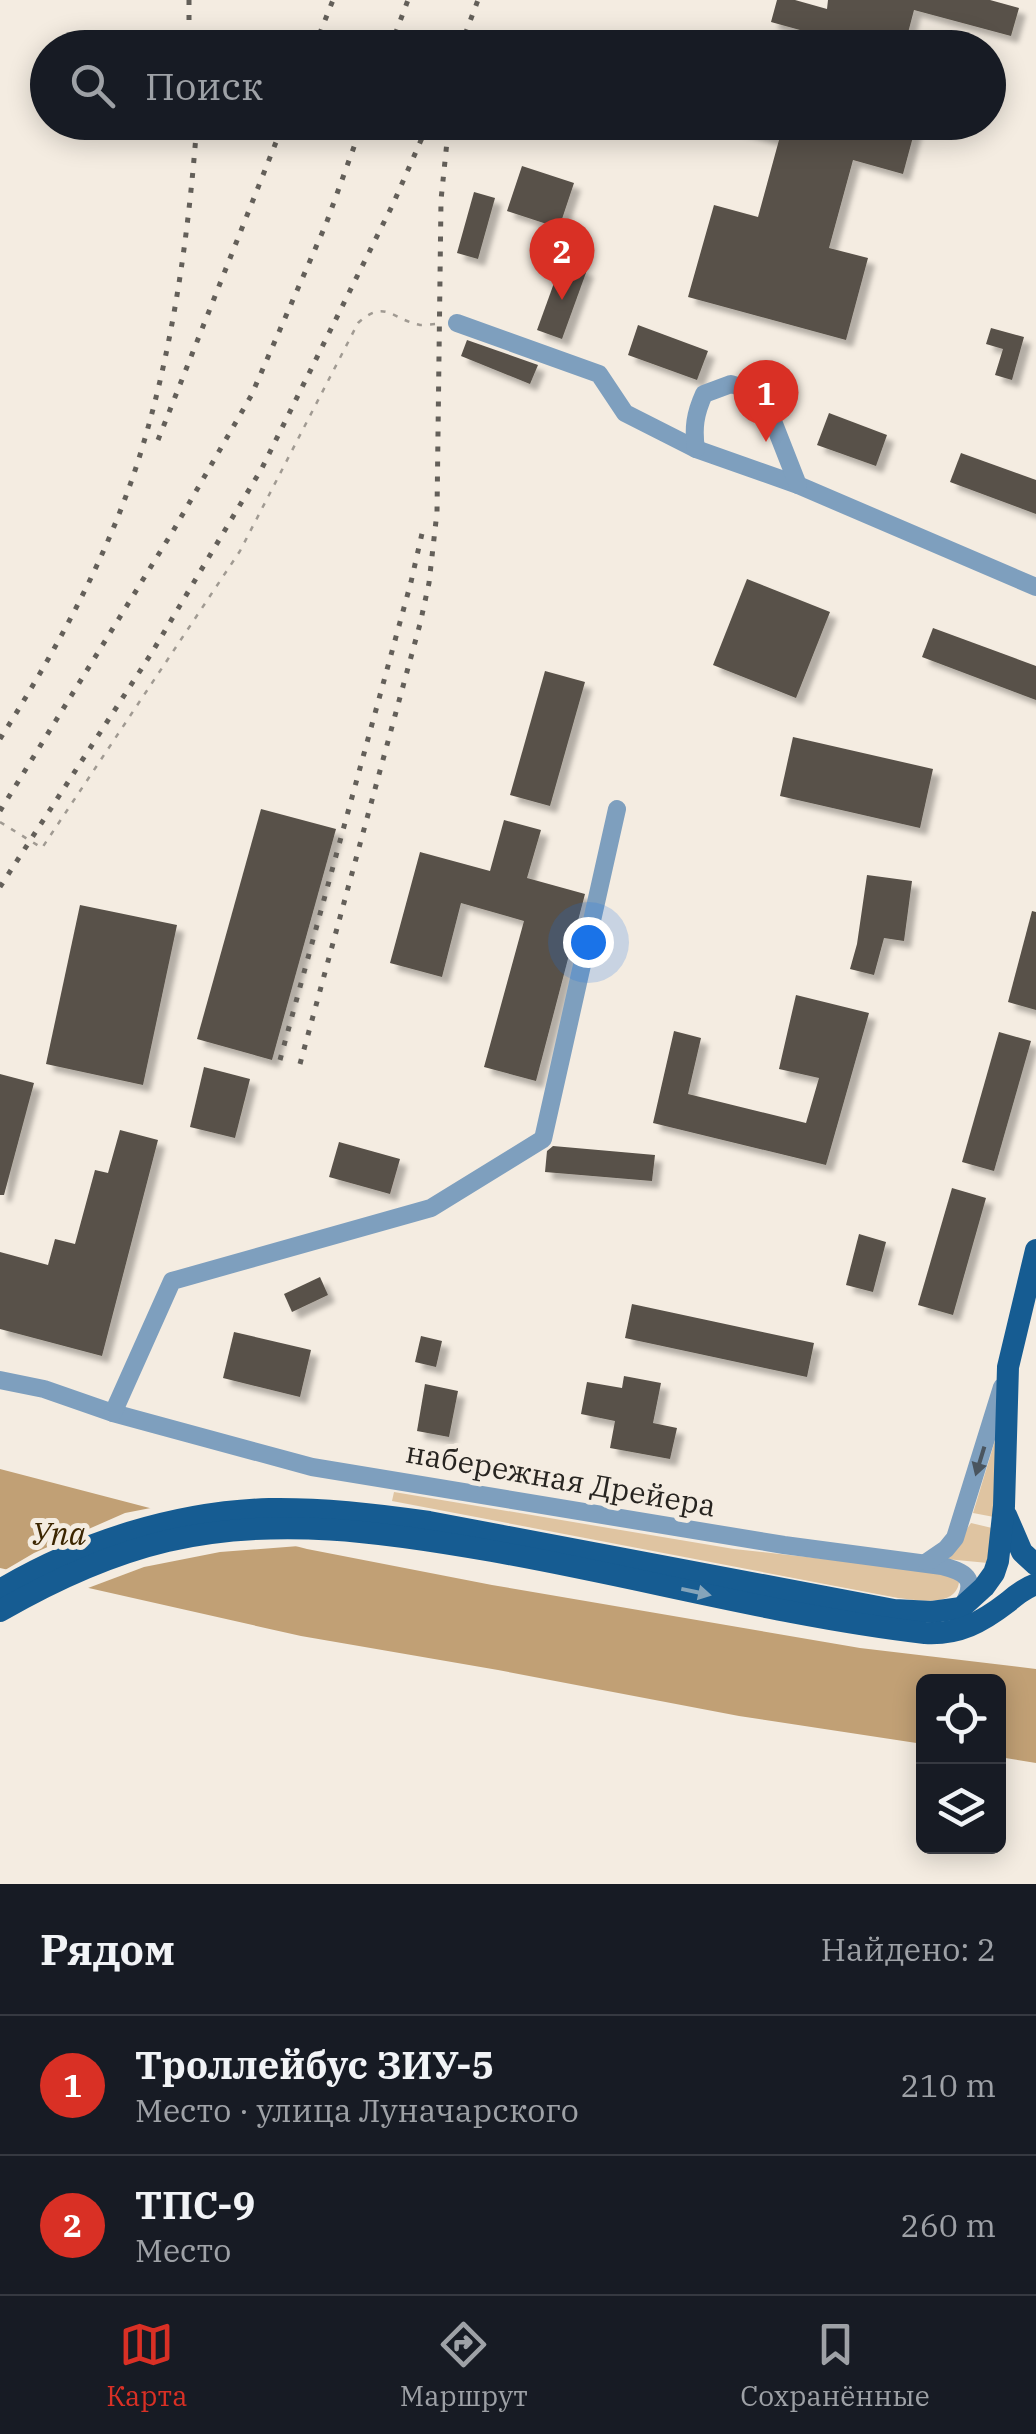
<!DOCTYPE html>
<html lang="ru">
<head>
<meta charset="utf-8">
<style>
  body { margin:0; font-family:"IBM Plex Serif",serif; background:#20242c; color:#f1f3f6 }
  .controls { position:absolute; right:30px; bottom:30px; display:grid; overflow:hidden; border-radius:15px; box-shadow:0 5px 25px #0003 }
  .controls button { width:90px; height:90px; display:grid; place-items:center; padding:0; border:0; border-bottom:2px solid #363941; background:#171b24; color:#f1f3f6; font:50px sans-serif }
  .you { position:absolute; left:588px; top:942px; width:35px; height:35px; margin:-25px; border:8px solid #fff; border-radius:50%; background:#1a73e8; box-shadow:0 0 0 15px #1a73e833 }
  .badge { display:grid; place-items:center; width:65px; height:65px; border-radius:50%; background:#d93025; color:#fff; font-size:32px; font-weight:700 }
  .pin { position:absolute; translate:-50% -82px; filter:drop-shadow(0 2px 5px #0008) }
  .pin::after { content:''; position:absolute; top:52px; width:35px; height:30px; background:inherit; clip-path:polygon(0 0,100% 0,50% 100%) }
  .list { margin:0; padding:0; list-style:none }
  h2 { display:flex; justify-content:space-between; align-items:center; height:130px; margin:0; padding:0 40px; font-size:42px }
  h2 small { font-size:32px; font-weight:400; color:#9ea1a6 }
  .list li { display:grid; grid-template-columns:65px 1fr auto; gap:30px; align-items:center; box-sizing:border-box; height:140px; padding:0 40px; border-top:2px solid #363941 }
  .list b { display:block; font-size:38px; white-space:nowrap }
  .list p { margin:0; font-size:32px; white-space:nowrap; color:#9ea1a6 }
  .list em { font-size:32px; font-style:normal; color:#9ea1a6 }
  .icon { flex:none; width:55px; height:55px; fill:none; stroke:currentColor; stroke-width:2; stroke-linecap:round; stroke-linejoin:round }
  .map { position:relative; flex:none; width:1036px; height:1884px; overflow:hidden }
  .search { position:absolute; background:#171b24; box-shadow:0 5px 25px #0003; left:30px; right:30px; top:30px; height:110px; display:flex; align-items:center; gap:25px; box-sizing:border-box; padding:0 35px; border-radius:55px; color:#9ea1a6; font-size:38px }
  .sheet { height:410px; background:#171b24 }
  nav { display:flex; justify-content:space-around; align-items:center; box-sizing:border-box; height:140px; border-top:2px solid #363941; background:#171b24; font-size:28px; color:#9ea1a6 }
  nav a { display:grid; justify-items:center; gap:5px }
  nav .on { color:#d93025 }
  .map>svg:first-child { display:block }
</style>
</head>
<body>
<div class="map">
<svg width="1036" height="1884" viewBox="0 0 1036 1884">
  <defs>
    <filter id="shadow"><feDropShadow dx="7" dy="7" stdDeviation="2.5" flood-color="#0004"/></filter>
  </defs>
  <rect width="100%" height="100%" fill="#f4ece1"/>
  <g fill="#dfc4a1">
    <path d="M1000 1424 994 1517 973 1513Z"/>
    <path d="M394 1492 734 1549 950 1573 959 1582C956 1608 917 1600 898 1598L392 1501Z"/>
    <path d="M971 1523 992 1528 988 1563 946 1559Z"/>
  </g>
  <path fill="#c1a075" d="M0 1469 307 1549 492 1585 860 1648 1036 1669V1763L999 1757 998 1682H924L923 1744 739 1716 498 1670 301 1636 0 1568Z"/>
  <path fill="#f4ece1" d="M161 1506 312 1545 220 1552 144 1567 80 1591 0 1573 34 1553 125 1513Z"/>
  <g fill="#585148" filter="url(#shadow)">
    <path d="M777 0H795L827 9 828 0H990L1019 8 1011 36 914 10 904 48H865L771 22Z"/>
    <path d="M731 122H917L903 174 853 160 829 248 868 258 846 340 688 297 714 205 758 217 779 140 730 127Z"/>
    <path d="M522 166 574 183 559 228 507 211Z"/>
    <path d="M474 192 495 198 478 259 457 253Z"/>
    <path d="M562 261 587 270 562 339 537 330Z"/>
    <path d="M638 325 708 351 697 380 628 355Z"/>
    <path d="M991 328 1024 337 1012 380 995 375 1003 349 986 344Z"/>
    <path d="M467 340 538 365 530 384 461 356Z"/>
    <path d="M829 413 887 435 876 466 817 445Z"/>
    <path d="M961 453 1036 480V514L950 482Z"/>
    <path d="M747 579 830 612 796 698 713 665Z"/>
    <path d="M933 628 1036 666V700L922 657Z"/>
    <path d="M545 671 585 682 550 806 510 795Z"/>
    <path d="M793 737 933 769 920 828 780 796Z"/>
    <path d="M261 809 336 829 272 1060 197 1039Z"/>
    <path d="M504 820 541 830 527 878 585 894 536 1081 484 1067 524 921 461 903 442 977 390 963 420 852 490 871Z"/>
    <path d="M867 875 912 881 904 941 884 938 874 975 850 969 857 944Z"/>
    <path d="M80 905 177 925 143 1085 46 1064Z"/>
    <path d="M1032 911 1036 912V1010L1008 1002Z"/>
    <path d="M796 995 869 1013 826 1165 653 1123 674 1031 701 1038 688 1094 806 1123 819 1078 779 1069Z"/>
    <path d="M999 1032 1031 1041 994 1171 962 1162Z"/>
    <path d="M204 1067 250 1079 235 1138 190 1127Z"/>
    <path d="M0 1074 34 1083 4 1195H0Z"/>
    <path d="M120 1130 158 1140 102 1356 0 1329V1252L48 1265 55 1239 75 1244 95 1170 108 1173Z"/>
    <path d="M339 1142 400 1159 390 1194 329 1177Z"/>
    <path d="M553 1146 655 1155 652 1181 545 1172 547 1151Z"/>
    <path d="M952 1188 986 1198 953 1315 918 1305Z"/>
    <path d="M859 1234 886 1242 873 1292 846 1285Z"/>
    <path d="M320 1277 328 1295 292 1312 284 1294Z"/>
    <path d="M632 1304 814 1343 807 1377 625 1338Z"/>
    <path d="M234 1332 311 1350 300 1397 223 1378Z"/>
    <path d="M421 1336 442 1341 436 1367 415 1362Z"/>
    <path d="M624 1376 661 1383 653 1423 677 1428 670 1459 610 1448 615 1421 581 1414 587 1382 622 1388Z"/>
    <path d="M425 1384 458 1391 449 1437 417 1431Z"/>
  </g>
  <g fill="none" stroke-linecap="round" stroke-linejoin="round">
    <path stroke="#a09a92" stroke-width="2.5" stroke-dasharray="5 8" stroke-linecap="butt" d="M0 822 42 848 240 551 358 323C385 298 393 320 420 325 421 325 436 324 437 324"/>
    <g stroke="#7e9fbe" stroke-width="18">
      <path d="M457 323 599 374 625 413 696 449 798 485 1036 587"/>
      <path d="M696 449C693 428 695 414 704 394L731 384 753 391 769 411 798 485"/>
      <path d="M0 1380 44 1389 113 1413 312 1467 784 1545 942 1566C965 1572 977 1578 964 1603"/>
      <path d="M113 1413 172 1281 431 1208 543 1139 617 809"/>
      <path d="M927 1562 946 1549 955 1538 1002 1387"/>
    </g>
    <g stroke="#165c92" stroke-width="22">
      <path d="M1006 1515 1022 1552 1036 1565"/>
      <path d="M0 1590C81 1542 175 1512 269 1509 323 1508 376 1514 429 1522L894 1610 932 1612 961 1608 984 1587 994 1573 998 1561 1004 1506 1008 1367 1036 1250"/>
      <path d="M0 1611C52 1581 108 1555 167 1541 276 1516 384 1532 492 1551 636 1576 779 1616 925 1633 959 1635 982 1622 1008 1602 1017 1594 1025 1588 1036 1584"/>
    </g>
    <g stroke="#635f59" stroke-width="5" stroke-dasharray="5 10" stroke-linecap="butt">
      <path d="M189 0V48"/>
      <path d="M314 48 333 0"/>
      <path d="M390 48 408 0"/>
      <path d="M460 48 478 0"/>
      <path d="M158 440 284 122"/>
      <path d="M0 739C58 647 112 550 143 445 174 341 189 231 197 122"/>
      <path d="M0 811 173 531 251 396 326 224 363 122"/>
      <path d="M0 887 151 654 262 468 393 204 429 122"/>
      <path d="M280 1060 411 582 423 529"/>
      <path d="M300 1064 420 624 429 583 437 512 441 200 449 122"/>
    </g>
  </g>
  <defs><path id="oneway-solid" d="M-6-.8H1V-3.2L6.5 0L1 3.2V.8H-6Z" transform="scale(2.5)"/></defs>
  <use fill="#4a555f" href="#oneway-solid" transform="translate(980 1461) rotate(107)"/>
  <use fill="#85a4ba" href="#oneway-solid" transform="translate(696 1592) rotate(12)"/>
  <g text-anchor="middle" dominant-baseline="central" stroke-width="10" stroke-linejoin="round" paint-order="stroke">
    <g font-size="30" fill="#272420" stroke="#f4ece1">
      <text transform="translate(561 1478) rotate(10)">набережная Дрейера</text>
    </g>
    <g font-size="32" font-style="italic" fill="#3b2500" stroke="#f4ece1">
      <text x="59" y="1533">Упа</text>
    </g>
  </g>
</svg>
<div class="controls">
<button><svg class="icon" aria-label="locate" viewBox="0 0 24 24"><circle cx="12" cy="12" r="6"/><path d="M12 2v4M12 18v4M2 12h4M18 12h4"/></svg></button>
<button><svg class="icon" aria-label="layers" viewBox="0 0 24 24"><path d="M12 4l9 5-9 5-9-5zM3 14l9 5 9-5"/></svg></button>
</div>
<div class="you"></div>
<div class="pin badge" style="left:766px;top:442px">1</div>
<div class="pin badge" style="left:562px;top:300px">2</div>
<div class="search"><svg class="icon" aria-label="search" viewBox="0 0 24 24"><circle cx="10" cy="10" r="6"/><path d="M15 15l6 6"/></svg>Поиск</div>
</div>
<section class="sheet">
<h2>Рядом<small>Найдено: 2</small></h2>
<ul class="list">
<li><span class="badge">1</span><div><b>Троллейбус ЗИУ-5</b><p>Место · улица Луначарского</p></div><em>210 m</em></li>
<li><span class="badge">2</span><div><b>ТПС-9</b><p>Место</p></div><em>260 m</em></li>
</ul>
</section>
<nav>
<a class="on"><svg class="icon" aria-label="map" viewBox="0 0 24 24"><path d="M3 6l6-2 6 2 6-2v14l-6 2-6-2-6 2zM9 4v14M15 6v14"/></svg>Карта</a>
<a><svg class="icon" aria-label="directions" viewBox="0 0 24 24"><path d="M12 3l9 9-9 9-9-9zM9 14v-3h6M13 9l2 2-2 2"/></svg>Маршрут</a>
<a><svg class="icon" aria-label="saved" viewBox="0 0 24 24"><path d="M7 4h10v16l-5-4-5 4z"/></svg>Сохранённые</a>
</nav>
</body>
</html>
